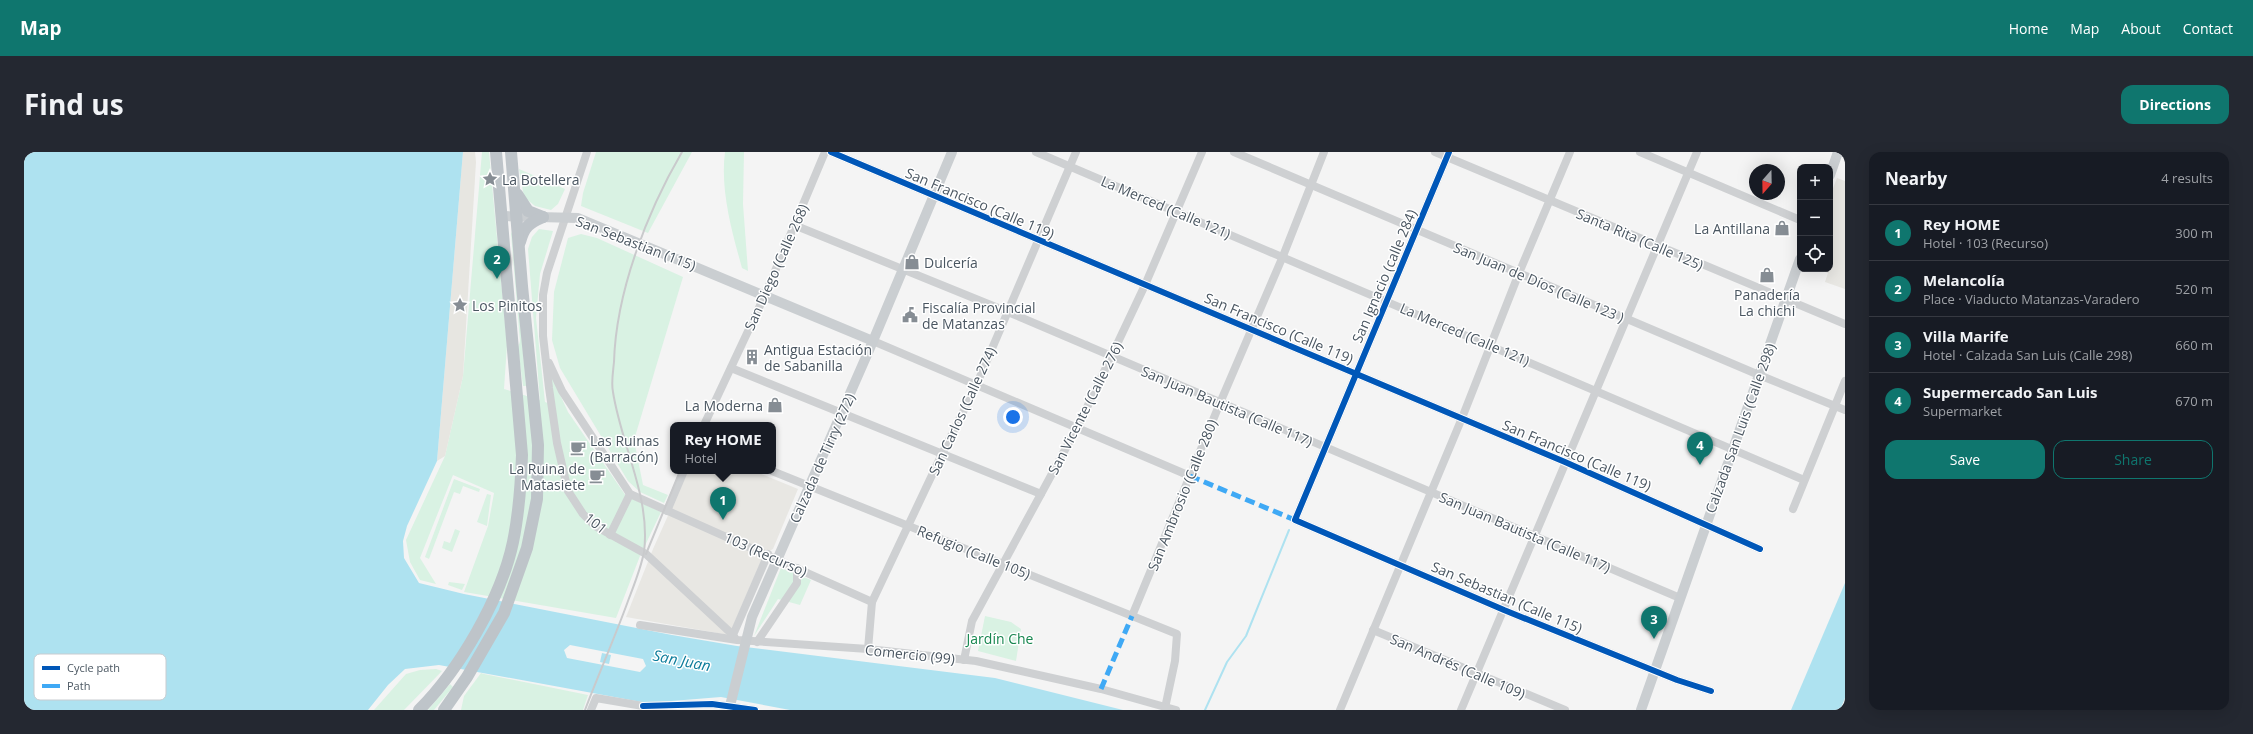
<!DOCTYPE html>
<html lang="en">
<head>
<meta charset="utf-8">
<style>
  body { margin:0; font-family:"Open Sans",sans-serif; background:#242831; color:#f1f3f6 }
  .controls { position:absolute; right:12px; top:12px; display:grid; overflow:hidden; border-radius:8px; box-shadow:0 4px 16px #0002 }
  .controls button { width:36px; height:36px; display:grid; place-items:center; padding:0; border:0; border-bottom:1px solid #363941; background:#171b24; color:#f1f3f6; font:20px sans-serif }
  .compass { position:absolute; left:1725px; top:12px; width:36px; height:36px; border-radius:50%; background:#171b24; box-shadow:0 4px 16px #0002; rotate:200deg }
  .you { position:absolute; left:989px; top:265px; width:14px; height:14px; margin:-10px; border:3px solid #fff; border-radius:50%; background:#1a73e8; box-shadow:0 0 0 6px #1a73e833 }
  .badge { display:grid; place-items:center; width:26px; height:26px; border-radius:50%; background:#0f766e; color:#fff; font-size:13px; font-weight:700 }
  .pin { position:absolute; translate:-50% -33px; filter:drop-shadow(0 1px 2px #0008) }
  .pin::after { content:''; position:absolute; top:21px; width:14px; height:12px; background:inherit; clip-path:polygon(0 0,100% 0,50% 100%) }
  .popup { position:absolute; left:646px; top:270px; width:106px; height:52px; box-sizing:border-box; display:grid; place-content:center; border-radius:8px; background:#171b24; filter:drop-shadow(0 1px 3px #0005); font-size:13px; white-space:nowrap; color:#9ea1a6 }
  .popup b { font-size:15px; color:#f1f3f6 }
  .popup::after { content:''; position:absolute; left:50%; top:100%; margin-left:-8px; border:8px solid transparent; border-top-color:#171b24 }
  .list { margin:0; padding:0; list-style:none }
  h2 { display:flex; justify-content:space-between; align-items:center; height:52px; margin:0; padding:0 16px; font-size:17px }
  h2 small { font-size:13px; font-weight:400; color:#9ea1a6 }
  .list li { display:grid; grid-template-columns:26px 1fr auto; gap:12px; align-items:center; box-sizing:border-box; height:56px; padding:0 16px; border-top:1px solid #363941 }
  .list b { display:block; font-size:15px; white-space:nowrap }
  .list p { margin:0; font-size:13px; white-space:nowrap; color:#9ea1a6 }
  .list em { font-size:13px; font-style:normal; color:#9ea1a6 }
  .actions { display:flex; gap:8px; padding:12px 16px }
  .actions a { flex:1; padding:9px 0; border:1px solid #0f766e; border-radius:12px; text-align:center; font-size:14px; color:#0f766e }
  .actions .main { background:#0f766e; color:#fff }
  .icon { flex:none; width:22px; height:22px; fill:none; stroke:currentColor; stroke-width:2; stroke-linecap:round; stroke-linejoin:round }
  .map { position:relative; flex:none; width:1821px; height:558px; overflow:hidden; border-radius:12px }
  header { display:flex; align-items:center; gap:24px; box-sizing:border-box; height:56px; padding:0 20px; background:#0f766e; color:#fff }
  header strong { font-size:19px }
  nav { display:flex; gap:22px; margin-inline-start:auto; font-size:14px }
  .intro { display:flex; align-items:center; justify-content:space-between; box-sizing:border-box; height:96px; padding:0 24px }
  h1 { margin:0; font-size:28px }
  .button { padding:10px 18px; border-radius:12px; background:#0f766e; color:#fff; font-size:14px; font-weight:700 }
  main { display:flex; gap:24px; padding:0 24px }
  aside { flex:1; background:#171b24; border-radius:12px; box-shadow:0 4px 16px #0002 }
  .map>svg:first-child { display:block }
</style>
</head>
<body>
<header>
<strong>Map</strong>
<nav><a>Home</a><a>Map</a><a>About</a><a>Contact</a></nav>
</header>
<div class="intro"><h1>Find us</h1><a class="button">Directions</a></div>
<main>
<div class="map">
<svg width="1821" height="558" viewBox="0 0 1821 558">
  <rect width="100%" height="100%" fill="#f4f4f4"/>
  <g fill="#e8e7e3">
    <path d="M1813 26 1821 29V137L1801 130 1804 121 1793 117H1806V44Z"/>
    <path d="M664 319H730L774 337 749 397 740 402 705 483 602 465 629 397Z"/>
  </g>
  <g fill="#d9f2e3">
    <path d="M458 0H465L483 193 480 237 516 248 504 97 508 85 515 77 529 79 516 122 512 166 521 250 529 253 527 223 544 260 602 344 637 360 616 404 592 466 440 440 464 374 470 341 429 323 396 406 412 432 396 428 386 410 382 388 421 304 439 224Z"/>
    <path d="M572 0H668L624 81 557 54 559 41Z"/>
    <path d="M701 0H720L719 52 724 119 718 116C708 80 696 38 701 0Z"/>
    <path d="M495 17 541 37 534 52 527 58 511 54 500 45Z"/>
    <path d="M488 80 502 234H499L494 196 496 189 487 82Z"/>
    <path d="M557 82 573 86 659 125 610 288 619 333 644 343 640 351 616 340 604 329 536 216 528 188 530 140 544 86Z"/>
    <path d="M430 327 456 337 455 340 439 334 436 342 430 340 405 407 401 405Z"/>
    <path d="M463 342 467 343 463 374 453 370Z"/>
    <path d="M431 377 436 379 428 400 418 396 420 389 426 391Z"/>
    <path d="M757 416 787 428 776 453 754 447 730 484Z"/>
    <path d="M425 430 441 432 438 438 424 433Z"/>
    <path d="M961 464 987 470 997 477 992 509 954 499Z"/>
    <path d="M412 517 418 519 380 558H350L382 522 396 518Z"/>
    <path d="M457 521 460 522 564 543 559 558H437L440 544Z"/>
    <path d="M426 532 429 535 410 558H404Z"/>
  </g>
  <path fill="#e7e6e1" d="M439 0H451L452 10 439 224 421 304 413 309Z"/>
  <g fill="#aee2f0">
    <path d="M0 0H439L413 309 383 374 379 389 380 406 395 431 440 442 648 483 713 494 971 526 1099 558H766L697 545 623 551 415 513 381 517 364 533 344 558H0Z"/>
    <path d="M1821 431V546L1816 558H1767Z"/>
  </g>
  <path fill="#f4f4f4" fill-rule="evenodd" d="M546 493 619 507 622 514 616 520 543 506 540 498ZM578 501 587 503 585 512 576 510Z"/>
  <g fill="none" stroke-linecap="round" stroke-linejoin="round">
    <path stroke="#aee2f0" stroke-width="2" d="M1181 558 1203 510 1222 484 1265 378"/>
    <g stroke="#ced0d2" stroke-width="8">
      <path d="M563 0 523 121 519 143V184L525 236 533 291 544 339 559 362 571 374 622 402 709 483"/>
      <path d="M807 0 1541 310 1736 397"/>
      <path d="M1012 0 1780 328"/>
      <path d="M1210 0 1735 223 1821 258"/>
      <path d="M1411 0 1821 172"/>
      <path d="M1425 0 1271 368 1480 458 1653 528 1687 539"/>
      <path d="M1616 0 1776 68"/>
      <path d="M770 73 984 160 1656 446"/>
      <path d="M849 189 1166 324"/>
      <path d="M525 211 538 239 606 342 848 450"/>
      <path d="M707 216 1017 342"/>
      <path d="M680 273 741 143 801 0"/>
      <path d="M748 319 1153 482 1151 509 1141 556"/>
      <path d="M1769 357 1821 229"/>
      <path d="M643 359 660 319"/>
      <path d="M586 383 606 342"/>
      <path d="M1108 464 1196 251 1259 104 1300 0"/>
      <path d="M616 473 713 488 844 497 952 509 1077 537 1152 558"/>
      <path d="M1349 478 1541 558"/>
      <path d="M711 486 709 483 744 402"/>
      <path d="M733 490 773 431V416"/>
      <path d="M844 497 848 450 918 302 952 234 1052 0"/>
      <path d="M940 508 948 469 1055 272 1087 205 1121 133 1178 0"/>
      <path d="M567 558 572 546 619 554 688 552 731 558"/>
      <path d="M1316 558 1438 266 1495 121 1546 0"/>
      <path d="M1437 558 1673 0"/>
    </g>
    <g stroke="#caced1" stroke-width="10">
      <path d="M1806 23 1814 0"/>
      <path d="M478 64 554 66 849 189"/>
      <path d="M705 558 728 465 849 189 928 0"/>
      <path d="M1617 558 1776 107"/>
    </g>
    <g stroke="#bec4c9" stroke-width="12">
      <path d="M493 42 504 59 519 65"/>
      <path d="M496 90C500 75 505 71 519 65"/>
      <path d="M395 558C435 518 477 447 489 390 495 361 497 332 498 303L472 0"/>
      <path d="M420 558 443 525 480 461 503 396 513 347 514 293 498 134 487 0"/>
    </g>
    <g stroke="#c9cacc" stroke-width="2">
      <path d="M622 402 656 319"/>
      <path d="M561 558C575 521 591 485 604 449 610 433 617 416 620 400 627 345 597 293 589 240 587 231 589 220 590 210 592 140 623 60 658 0"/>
    </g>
    <g stroke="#3fa9f5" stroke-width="5" stroke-dasharray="10 5" stroke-linecap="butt">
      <path d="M1166 324 1271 368"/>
      <path d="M1077 537 1108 464"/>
    </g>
    <defs>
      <g id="cycleway">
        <path d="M807 0 1541 310 1736 397"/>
        <path d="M1425 0 1271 368 1480 458 1653 528 1687 539"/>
        <path d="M619 554 688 552 731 558"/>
      </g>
    </defs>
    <use href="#cycleway" stroke="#fff" stroke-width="8"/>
    <use href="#cycleway" stroke="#0057b8" stroke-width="6"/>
  </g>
  <defs>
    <symbol id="sight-bare" viewBox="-9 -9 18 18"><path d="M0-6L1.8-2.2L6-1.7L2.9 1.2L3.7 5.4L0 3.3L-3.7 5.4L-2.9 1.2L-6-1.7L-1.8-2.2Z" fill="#868d94" stroke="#fff" stroke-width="2.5" paint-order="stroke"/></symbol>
    <symbol id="shop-bare" viewBox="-9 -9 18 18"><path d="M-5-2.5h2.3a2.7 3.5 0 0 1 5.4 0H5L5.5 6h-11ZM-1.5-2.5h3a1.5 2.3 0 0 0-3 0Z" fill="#868d94" stroke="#fff" stroke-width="2.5" paint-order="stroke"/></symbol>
    <symbol id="civic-bare" viewBox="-9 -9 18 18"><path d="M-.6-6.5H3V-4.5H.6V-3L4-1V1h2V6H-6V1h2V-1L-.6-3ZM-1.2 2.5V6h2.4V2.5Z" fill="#868d94" stroke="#fff" stroke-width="2.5" paint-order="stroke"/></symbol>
    <symbol id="building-bare" viewBox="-9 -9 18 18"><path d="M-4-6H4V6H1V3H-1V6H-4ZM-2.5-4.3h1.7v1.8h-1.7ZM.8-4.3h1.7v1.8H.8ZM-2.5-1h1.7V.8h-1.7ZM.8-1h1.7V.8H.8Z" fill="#868d94" stroke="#fff" stroke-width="2.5" paint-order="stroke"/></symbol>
    <symbol id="cafe-bare" viewBox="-9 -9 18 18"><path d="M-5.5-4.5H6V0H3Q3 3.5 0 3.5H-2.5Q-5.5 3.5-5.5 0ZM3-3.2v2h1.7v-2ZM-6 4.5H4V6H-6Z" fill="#868d94" stroke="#fff" stroke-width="2.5" paint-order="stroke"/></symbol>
  </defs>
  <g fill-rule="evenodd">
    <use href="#sight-bare" x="455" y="16" width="22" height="22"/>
    <use href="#shop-bare" x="1747" y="65" width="22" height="22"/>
    <use href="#shop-bare" x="877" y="99" width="22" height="22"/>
    <use href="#shop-bare" x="1732" y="112" width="22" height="22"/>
    <use href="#sight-bare" x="425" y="142" width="22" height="22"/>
    <use href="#civic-bare" x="875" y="152" width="22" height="22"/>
    <use href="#building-bare" x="717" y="194" width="22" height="22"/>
    <use href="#shop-bare" x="740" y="242" width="22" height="22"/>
    <use href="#cafe-bare" x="543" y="285" width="22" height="22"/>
    <use href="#cafe-bare" x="562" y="313" width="22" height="22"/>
  </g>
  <g text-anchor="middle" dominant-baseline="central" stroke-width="3" stroke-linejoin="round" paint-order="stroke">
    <g font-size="14" fill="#4a5661" stroke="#fff" text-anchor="start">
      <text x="478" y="27">La Botellera</text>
      <text x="1746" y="76" text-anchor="end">La Antillana</text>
      <text x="900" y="110">Dulcería</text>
      <text x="1743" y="142" text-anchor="middle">Panadería<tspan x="1743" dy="16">La chichi</tspan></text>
      <text x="448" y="153">Los Pinitos</text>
      <text x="898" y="155">Fiscalía Provincial<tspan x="898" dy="16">de Matanzas</tspan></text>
      <text x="740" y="197">Antigua Estación<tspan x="740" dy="16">de Sabanilla</tspan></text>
      <text x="739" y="253" text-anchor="end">La Moderna</text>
      <text x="566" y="288">Las Ruinas<tspan x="566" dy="16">(Barracón)</tspan></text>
      <text x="561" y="316" text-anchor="end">La Ruina de<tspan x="561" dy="16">Matasiete</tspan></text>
    </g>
    <g font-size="14" fill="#4a5661" stroke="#fff">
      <text transform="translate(956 51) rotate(23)">San Francisco (Calle 119)</text>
      <text transform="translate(1142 55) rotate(23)">La Merced (Calle 121)</text>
      <text transform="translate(1616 87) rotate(23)">Santa Rita (Calle 125)</text>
      <text transform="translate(612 91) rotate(21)">San Sebastian (115)</text>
      <text transform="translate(752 115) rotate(-66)">San Diego (Calle 268)</text>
      <text transform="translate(1360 124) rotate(-67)">San Ignacio (calle 284)</text>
      <text transform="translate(1515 130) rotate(23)">San Juan de Díos (Calle 123 )</text>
      <text transform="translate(1255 176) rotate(23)">San Francisco (Calle 119)</text>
      <text transform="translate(1441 182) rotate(23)">La Merced (Calle 121)</text>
      <text transform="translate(1203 254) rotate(23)">San Juan Bautista (Calle 117)</text>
      <text transform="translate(1061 256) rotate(-63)">San Vicente (Calle 276)</text>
      <text transform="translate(938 259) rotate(-65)">San Carlos (Calle 274)</text>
      <text transform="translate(1716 276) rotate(-70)">Calzada San Luis (Calle 298)</text>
      <text transform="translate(1553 303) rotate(23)">San Francisco (Calle 119)</text>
      <text transform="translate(798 306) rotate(-66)">Calzada de Tirry (272)</text>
      <text transform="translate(1158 343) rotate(-68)">San Ambrosio (Calle 280)</text>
      <text transform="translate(572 371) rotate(39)">101</text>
      <text transform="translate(1501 380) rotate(23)">San Juan Bautista (Calle 117)</text>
      <text transform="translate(950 400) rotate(22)">Refugio (Calle 105)</text>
      <text transform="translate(742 402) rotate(24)">103 (Recurso)</text>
      <text transform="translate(1483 445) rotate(23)">San Sebastian (Calle 115)</text>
      <text transform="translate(886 502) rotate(6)">Comercio (99)</text>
      <text transform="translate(1434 514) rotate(23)">San Andrés (Calle 109)</text>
    </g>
    <g font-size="14" fill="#17864f" stroke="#fff">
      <text x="976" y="486">Jardín Che</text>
    </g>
    <g font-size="15" font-style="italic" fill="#0c7c9b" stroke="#fff">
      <text transform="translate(658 508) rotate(11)">San Juan</text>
    </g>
  </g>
  <rect x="10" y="502" width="132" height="46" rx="6" fill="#fff" stroke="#c9ccd0" stroke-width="1"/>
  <rect x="18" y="514" width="18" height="4" fill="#0057b8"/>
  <rect x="18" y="532" width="18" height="4" fill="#3fa9f5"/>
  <g font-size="11" fill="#4a5661">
    <text x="43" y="520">Cycle path</text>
    <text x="43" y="538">Path</text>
  </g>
</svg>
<div class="controls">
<button>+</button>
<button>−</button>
<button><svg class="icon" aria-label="locate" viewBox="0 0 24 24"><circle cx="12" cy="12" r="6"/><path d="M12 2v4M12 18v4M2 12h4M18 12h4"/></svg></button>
</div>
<svg class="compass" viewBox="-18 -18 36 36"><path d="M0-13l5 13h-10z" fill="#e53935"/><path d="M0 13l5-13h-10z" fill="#9ea1a6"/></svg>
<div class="you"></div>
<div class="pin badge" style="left:699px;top:368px">1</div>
<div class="popup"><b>Rey HOME</b>Hotel</div>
<div class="pin badge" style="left:473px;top:127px">2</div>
<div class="pin badge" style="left:1630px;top:487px">3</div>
<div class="pin badge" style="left:1676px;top:313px">4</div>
</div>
<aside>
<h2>Nearby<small>4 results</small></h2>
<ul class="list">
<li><span class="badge">1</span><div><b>Rey HOME</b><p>Hotel · 103 (Recurso)</p></div><em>300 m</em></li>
<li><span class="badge">2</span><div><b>Melancolía</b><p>Place · Viaducto Matanzas-Varadero</p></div><em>520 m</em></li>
<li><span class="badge">3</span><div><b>Villa Marife</b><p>Hotel · Calzada San Luis (Calle 298)</p></div><em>660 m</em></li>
<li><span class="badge">4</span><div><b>Supermercado San Luis</b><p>Supermarket</p></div><em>670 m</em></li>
</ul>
<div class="actions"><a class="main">Save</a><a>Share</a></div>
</aside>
</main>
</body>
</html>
